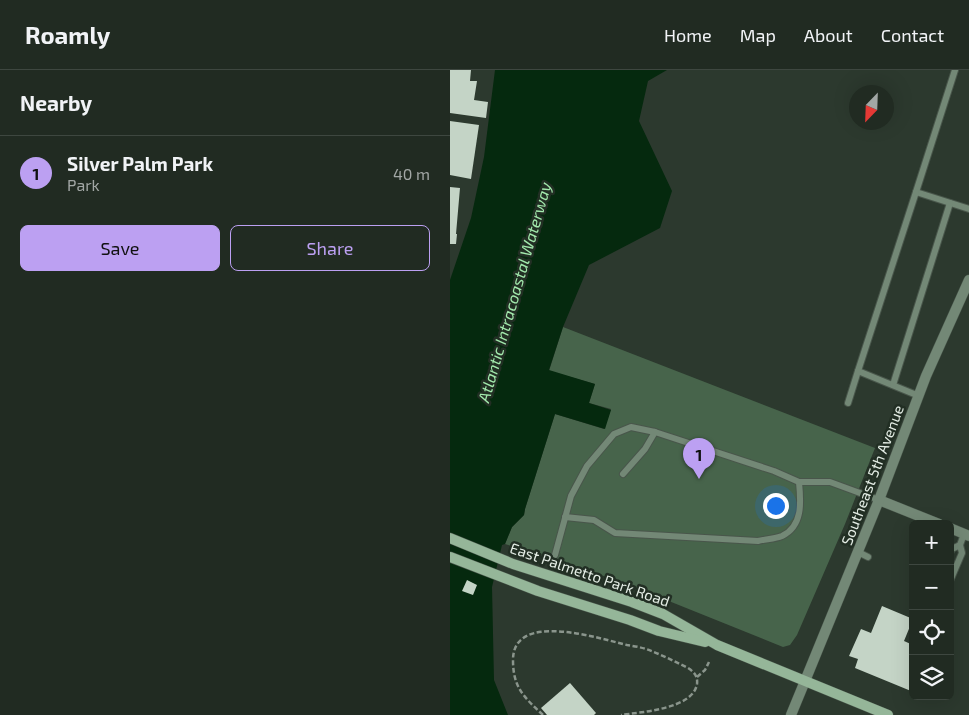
<!DOCTYPE html>
<html lang="en">
<head>
<meta charset="utf-8">
<style>
  body { margin:0; font-family:"Exo 2",sans-serif; background:#2d372f; color:#f1f3f6 }
  .controls { position:absolute; right:15px; bottom:15px; display:grid; overflow:hidden; border-radius:8px; box-shadow:0 5px 20px #0002 }
  .controls button { width:45px; height:45px; display:grid; place-items:center; padding:0; border:0; border-bottom:1px solid #3e4740; background:#212b22; color:#f1f3f6; font:25px sans-serif }
  .compass { position:absolute; left:399px; top:15px; width:45px; height:45px; border-radius:50%; background:#212b22; box-shadow:0 5px 20px #0002; rotate:203deg }
  .you { position:absolute; left:325px; top:435px; width:18px; height:18px; margin:-12px; border:4px solid #fff; border-radius:50%; background:#1a73e8; box-shadow:0 0 0 8px #1a73e833 }
  .badge { display:grid; place-items:center; width:32px; height:32px; border-radius:50%; background:#bca0f2; color:#111; font-size:16px; font-weight:700 }
  .pin { position:absolute; translate:-50% -41px; filter:drop-shadow(0 1px 2px #0008) }
  .pin::after { content:''; position:absolute; top:26px; width:18px; height:15px; background:inherit; clip-path:polygon(0 0,100% 0,50% 100%) }
  .list { margin:0; padding:0; list-style:none }
  h2 { display:flex; justify-content:space-between; align-items:center; height:65px; margin:0; padding:0 20px; font-size:21px }
  h2 small { font-size:16px; font-weight:400; color:#a2a7a5 }
  .list li { display:grid; grid-template-columns:32px 1fr auto; gap:15px; align-items:center; box-sizing:border-box; height:75px; padding:0 20px; border-top:1px solid #3e4740 }
  .list b { display:block; font-size:19px; white-space:nowrap }
  .list p { margin:0; font-size:16px; white-space:nowrap; color:#a2a7a5 }
  .list em { font-size:16px; font-style:normal; color:#a2a7a5 }
  .actions { display:flex; gap:10px; padding:15px 20px }
  .actions a { flex:1; padding:11px 0; border:1px solid #bca0f2; border-radius:8px; text-align:center; font-size:18px; color:#bca0f2 }
  .actions .main { background:#bca0f2; color:#111 }
  .icon { flex:none; width:28px; height:28px; fill:none; stroke:currentColor; stroke-width:2; stroke-linecap:round; stroke-linejoin:round }
  .map { position:relative; flex:none; width:519px; height:645px; overflow:hidden }
  header { display:flex; align-items:center; gap:30px; box-sizing:border-box; height:70px; padding:0 25px; background:#212b22; border-bottom:1px solid #3e4740 }
  header strong { font-size:24px }
  nav { display:flex; gap:28px; margin-inline-start:auto; font-size:18px }
  main { display:flex }
  aside { flex:1; background:#212b22 }
  .map>svg:first-child { display:block }
</style>
</head>
<body>
<header>
<strong>Roamly</strong>
<nav><a>Home</a><a>Map</a><a>About</a><a>Contact</a></nav>
</header>
<main>
<aside>
<h2>Nearby<small></small></h2>
<ul class="list">
<li><span class="badge">1</span><div><b>Silver Palm Park</b><p>Park</p></div><em>40 m</em></li>
</ul>
<div class="actions"><a class="main">Save</a><a>Share</a></div>
</aside>
<div class="map">
<svg width="519" height="645" viewBox="0 0 519 645">
  <rect width="100%" height="100%" fill="#2c392e"/>
  <path fill="#47644b" d="M113 257 425 378 395 454 347 565 340 575 333 577 169 511 55 474 62 457 74 445 75 439 105 344 154 359 161 339 139 333 145 314 99 301Z"/>
  <path fill="#05290e" d="M45 0H217L198 11 189 51 222 121 210 158 139 195 113 257 99 300 145 314 139 333 161 340 155 359 105 344 75 439 74 445 62 457 55 474 52 475 42 517 44 610 58 645H0V210L21 148 34 87Z"/>
  <g fill="#c4d4c6">
    <path d="M0 0H21L20 11H27L24 30 38 32 36 48 0 43Z"/>
    <path d="M0 51 29 55 21 109 0 105Z"/>
    <path d="M0 117 10 118 6 164H7L6 174H0Z"/>
    <path d="M17 510 27 515 23 525 12 521Z"/>
    <path d="M432 536 463 549 454 571 463 575V617L461 621 405 598 408 589 399 586 411 559 421 563Z"/>
    <path d="M120 613 146 643 144 645H97L91 638Z"/>
  </g>
  <g fill="none" stroke-linecap="round" stroke-linejoin="round">
    <defs>
      <g id="service">
        <path d="M505 0 466 122 519 139"/>
        <path d="M466 122 408 301 469 326"/>
        <path d="M443 315 500 133"/>
        <path d="M398 333 408 301"/>
        <path d="M173 404 195 379 205 362"/>
        <path d="M115 447 144 450 165 463 308 471C316 469 325 469 332 466 353 456 351 432 349 412"/>
        <path d="M408 482 418 487"/>
        <path d="M500 483 502 479 510 475 514 464"/>
        <path d="M105 485 121 426 137 396 164 364 181 357 205 362 324 401 349 412H380L429 430"/>
        <path d="M500 511 512 483 510 475"/>
      </g>
      <g id="minor">
        <path d="M429 430 489 454"/>
        <path d="M500 458 519 466"/>
        <path d="M355 611 429 430 476 306 519 210"/>
      </g>
      <path id="tertiary" d="M341 645 355 611"/>
      <g id="secondary">
        <path d="M0 468 63 494 182 532 213 544 267 575 438 645"/>
        <path d="M0 487 88 521 180 550 209 561 255 572"/>
      </g>
    </defs>
    <use href="#service" stroke="#49564b" stroke-width="8"/>
    <use href="#minor" stroke="#49564b" stroke-width="11"/>
    <use href="#tertiary" stroke="#49564b" stroke-width="11"/>
    <use href="#secondary" stroke="#49564b" stroke-width="11"/>
    <g stroke="#8a958c" stroke-width="2.5" stroke-dasharray="5 2.5" stroke-linecap="butt">
      <path d="M247 607 255 600 259 592"/>
      <path d="M93 645C74 627 63 618 63 590 63 540 151 569 177 575 183 576 190 577 196 579 210 584 224 591 238 598 244 602 248 606 247 614 243 639 191 642 171 645"/>
    </g>
    <use href="#service" stroke="#738876" stroke-width="6"/>
    <use href="#minor" stroke="#738876" stroke-width="10"/>
    <use href="#tertiary" stroke="#738876" stroke-width="10"/>
    <use href="#secondary" stroke="#95b699" stroke-width="10"/>
  </g>
  <g text-anchor="middle" dominant-baseline="central" stroke-width="5" stroke-linejoin="round" paint-order="stroke">
    <g font-size="15" fill="#e4ede5" stroke="#222f24">
      <text transform="translate(422 405) rotate(-69)">Southeast 5th Avenue</text>
      <text transform="translate(140 504) rotate(19)">East Palmetto Park Road</text>
    </g>
    <g font-size="16" font-style="italic" fill="#a3eaad" stroke="#222f24">
      <text transform="translate(64 222) rotate(-74)">Atlantic Intracoastal Waterway</text>
    </g>
  </g>
</svg>
<div class="controls">
<button>+</button>
<button>−</button>
<button><svg class="icon" aria-label="locate" viewBox="0 0 24 24"><circle cx="12" cy="12" r="6"/><path d="M12 2v4M12 18v4M2 12h4M18 12h4"/></svg></button>
<button><svg class="icon" aria-label="layers" viewBox="0 0 24 24"><path d="M12 4l9 5-9 5-9-5zM3 14l9 5 9-5"/></svg></button>
</div>
<svg class="compass" viewBox="-18 -18 36 36"><path d="M0-13l5 13h-10z" fill="#e53935"/><path d="M0 13l5-13h-10z" fill="#a2a7a5"/></svg>
<div class="you"></div>
<div class="pin badge" style="left:249px;top:409px">1</div>
</div>
</main>
</body>
</html>
